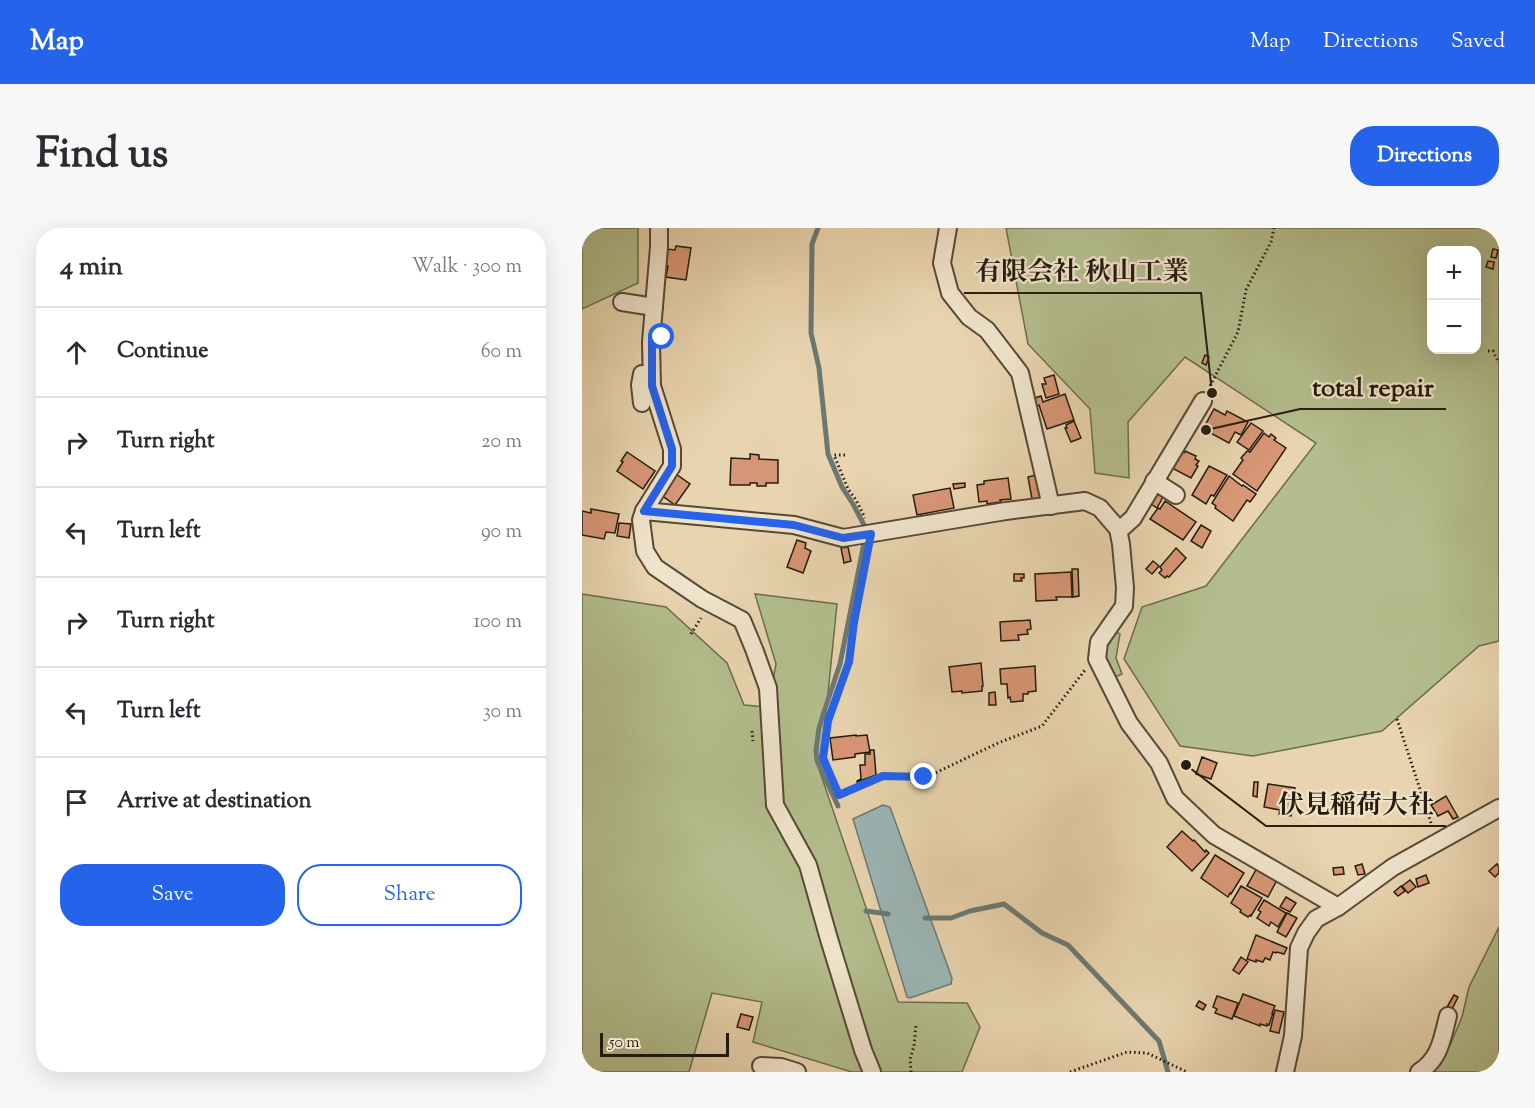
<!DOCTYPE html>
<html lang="en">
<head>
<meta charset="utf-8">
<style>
  body { margin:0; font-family:"Sorts Mill Goudy","Noto Serif JP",serif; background:#f7f7f7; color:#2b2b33 }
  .controls { position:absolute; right:18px; top:18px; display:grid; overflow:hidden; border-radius:12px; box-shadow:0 6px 24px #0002 }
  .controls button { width:54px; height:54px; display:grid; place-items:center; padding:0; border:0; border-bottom:2px solid #e1e1e2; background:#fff; color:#2b2b33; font:30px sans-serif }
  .scale { position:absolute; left:18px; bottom:15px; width:129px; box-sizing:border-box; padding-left:6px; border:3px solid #251c0e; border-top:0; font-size:16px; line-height:21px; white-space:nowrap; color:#251c0e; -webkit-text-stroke:4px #f0e3cb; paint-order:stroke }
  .stop { position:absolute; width:18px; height:18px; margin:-14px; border:4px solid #2563eb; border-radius:50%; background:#fff }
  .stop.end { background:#2563eb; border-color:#fff; box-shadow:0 2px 6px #0008 }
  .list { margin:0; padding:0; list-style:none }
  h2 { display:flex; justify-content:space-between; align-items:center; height:78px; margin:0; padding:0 24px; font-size:26px }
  h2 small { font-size:20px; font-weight:400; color:#7c7c81 }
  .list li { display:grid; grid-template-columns:39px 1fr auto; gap:18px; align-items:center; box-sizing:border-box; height:90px; padding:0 24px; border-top:2px solid #e1e1e2 }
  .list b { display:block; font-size:22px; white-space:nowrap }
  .list em { font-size:20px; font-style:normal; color:#7c7c81 }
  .actions { display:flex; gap:12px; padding:18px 24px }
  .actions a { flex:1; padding:14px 0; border:2px solid #2563eb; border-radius:24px; text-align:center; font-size:21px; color:#2563eb }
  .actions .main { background:#2563eb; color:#fff }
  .icon { flex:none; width:33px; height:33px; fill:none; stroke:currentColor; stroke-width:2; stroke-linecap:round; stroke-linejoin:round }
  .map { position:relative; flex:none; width:917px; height:844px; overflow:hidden; border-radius:24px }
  header { display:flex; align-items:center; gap:36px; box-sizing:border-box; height:84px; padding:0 30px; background:#2563eb; color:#fff }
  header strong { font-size:28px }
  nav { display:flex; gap:33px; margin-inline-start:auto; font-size:21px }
  .intro { display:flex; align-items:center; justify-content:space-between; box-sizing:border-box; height:144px; padding:0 36px }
  h1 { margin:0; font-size:42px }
  .button { padding:15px 27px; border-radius:24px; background:#2563eb; color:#fff; font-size:21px; font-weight:700 }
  main { display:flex; gap:36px; padding:0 36px }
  aside { flex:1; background:#fff; border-radius:24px; box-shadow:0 6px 24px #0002 }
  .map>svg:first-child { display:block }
</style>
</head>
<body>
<header>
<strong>Map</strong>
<nav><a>Map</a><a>Directions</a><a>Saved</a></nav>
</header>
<div class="intro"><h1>Find us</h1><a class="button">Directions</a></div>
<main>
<aside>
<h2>4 min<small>Walk · 300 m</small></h2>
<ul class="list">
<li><svg class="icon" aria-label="ahead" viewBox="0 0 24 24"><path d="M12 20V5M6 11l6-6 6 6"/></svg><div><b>Continue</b></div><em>60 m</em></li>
<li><svg class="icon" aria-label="right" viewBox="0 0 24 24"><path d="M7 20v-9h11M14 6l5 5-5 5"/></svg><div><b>Turn right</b></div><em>20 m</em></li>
<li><svg class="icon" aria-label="left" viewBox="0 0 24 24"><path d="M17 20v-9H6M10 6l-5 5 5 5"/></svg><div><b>Turn left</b></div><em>90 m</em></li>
<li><svg class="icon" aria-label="right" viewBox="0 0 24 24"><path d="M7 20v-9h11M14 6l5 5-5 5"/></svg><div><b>Turn right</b></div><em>100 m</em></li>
<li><svg class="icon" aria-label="left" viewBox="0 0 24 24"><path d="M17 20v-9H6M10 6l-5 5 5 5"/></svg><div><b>Turn left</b></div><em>30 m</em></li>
<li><svg class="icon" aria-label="arrive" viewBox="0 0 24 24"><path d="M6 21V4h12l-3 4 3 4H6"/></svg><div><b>Arrive at destination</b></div></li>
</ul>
<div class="actions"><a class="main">Save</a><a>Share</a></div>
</aside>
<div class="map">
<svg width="917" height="844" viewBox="0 0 917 844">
  <rect width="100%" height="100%" fill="#e8d4af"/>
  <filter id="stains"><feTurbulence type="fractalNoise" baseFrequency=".00333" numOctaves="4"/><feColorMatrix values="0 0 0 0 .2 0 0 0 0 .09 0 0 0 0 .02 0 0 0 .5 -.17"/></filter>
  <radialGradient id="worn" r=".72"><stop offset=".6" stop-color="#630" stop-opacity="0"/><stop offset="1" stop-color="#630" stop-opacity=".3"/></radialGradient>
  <g fill="#b3bd8d" stroke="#6c6c4e" stroke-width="1.5" fill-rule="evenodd">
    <path d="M0 0H56V55L0 81Z"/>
    <path d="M424 0H917V413L897 418 800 503 671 528 598 518 542 431 560 379 624 358 734 215 603 129 546 194 547 250 513 245 508 181 446 116ZM850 22H894V122H850Z"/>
    <path d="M0 366 84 379 145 435 162 477 186 479 194 436 173 366 255 376 238 544 316 774 385 775 398 799 380 844H270L171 814 180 774 130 765 107 844H0Z"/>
    <path d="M532 403 538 406 534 430 540 446 530 451C518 427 517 426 532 403Z"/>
    <path d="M917 699V844H848L868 817 880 789 887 759Z"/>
  </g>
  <path fill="#9bb6b6" stroke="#6c7873" stroke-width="1.5" d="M301 577 308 579 370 750 369 756 328 770 325 769 271 591Z"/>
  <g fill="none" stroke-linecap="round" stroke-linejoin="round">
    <g stroke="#6c7873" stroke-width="5">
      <path d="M236 0 230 16 229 105 237 140 246 226 260 259 271 276 282 297V315L258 436 242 484 237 500 234 522 235 533 256 578"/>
      <path d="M284 683 306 686"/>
      <path d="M343 690H369L388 683 422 676 460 705 486 717 577 813 586 844"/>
    </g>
  </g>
  <g fill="#d79675" stroke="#251c0e" stroke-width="1.5">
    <path d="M94 18 109 20 104 52 84 49 86 38 84 37 86 21 93 22Z"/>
    <path d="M911 21 916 22 914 30 909 29Z"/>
    <path d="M906 33 912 34 911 41 904 39Z"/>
    <path d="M623 127 627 129 624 137 620 135Z"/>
    <path d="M472 147 477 166 464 170 460 156H464L462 150Z"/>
    <path d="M483 166 492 192 465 201 457 177 453 179 450 171 459 168 461 174Z"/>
    <path d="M632 181 643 187 645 183 666 194 659 207 653 204 647 215 621 201Z"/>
    <path d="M492 193 499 210 489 214 483 200H485L484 197Z"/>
    <path d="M669 195 681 203 667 222 655 214Z"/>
    <path d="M682 205 687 209 689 206 694 210 692 212 704 220 675 263 651 246 661 232 659 230 665 223 668 224Z"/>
    <path d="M599 223 602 225 603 223 614 228 613 231 617 233 614 237 616 238 609 250 590 240Z"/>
    <path d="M45 224 73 243 61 261 35 243 41 234 39 233Z"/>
    <path d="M168 226 177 227V231L196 232V255H184V258H175V255H168V257H148L149 230 168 231Z"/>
    <path d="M627 238 645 247 632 268 629 267 624 276 610 267Z"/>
    <path d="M94 246 108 256 93 277 79 267Z"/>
    <path d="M454 247 458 270 450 271 446 249Z"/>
    <path d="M647 248 660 258 661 257 674 266 668 274 665 272 651 293 633 280 634 278 630 275Z"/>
    <path d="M426 250 429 271 418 272 419 274 405 276V273L397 274 395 257 402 256V253Z"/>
    <path d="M383 255V259L372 261 371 256Z"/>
    <path d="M368 260 372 280 335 287 331 267Z"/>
    <path d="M576 266 581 269 575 280 569 276Z"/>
    <path d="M583 273 614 294 601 312 568 291 576 280 578 281Z"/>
    <path d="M9 281 37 286 33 305 24 304 22 311 0 307V283L9 285Z"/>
    <path d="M37 295 49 296 47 310 35 308Z"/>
    <path d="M619 297 629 303 620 320 609 313Z"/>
    <path d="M215 312 224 315 223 320 229 323 221 345 205 339Z"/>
    <path d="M266 319 269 333 262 335 259 320Z"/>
    <path d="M594 320 604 330 587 349 585 348 583 350 577 345 580 342 578 339Z"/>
    <path d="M571 333 577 338 570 346 564 341Z"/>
    <path d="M490 341H496L497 368 491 369Z"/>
    <path d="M489 344 490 369H474L475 372 454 373 453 346Z"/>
    <path d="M432 346H442V350H439L440 353H432Z"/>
    <path d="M448 392 449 401 445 402 446 406 436 407 437 412 419 413 418 394Z"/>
    <path d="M399 435 401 458H400V463L380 465V463L370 464 367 439Z"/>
    <path d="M453 438 454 463 446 464V466H441V473L429 474 428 469 426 470 425 456H419L418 441Z"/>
    <path d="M413 464 414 477H407V465Z"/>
    <path d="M274 507V508L285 507 288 524 273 526V529L251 532 248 510Z"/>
    <path d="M288 522H292L294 547 275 554V553L279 551 278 537H283V526H288Z"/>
    <path d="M620 529 635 535 629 551 614 546Z"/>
    <path d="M672 554H676L675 569 671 568Z"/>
    <path d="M686 556 713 560 709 588 697 586 698 582 682 579Z"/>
    <path d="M864 568 876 589 871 591 866 583 856 588 849 577Z"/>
    <path d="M600 603 611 613 612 612 623 624 624 622 627 625 610 643 585 619Z"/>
    <path d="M633 627 662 645 649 666 648 665 646 669 619 650Z"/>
    <path d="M780 636 783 646 776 647 773 638Z"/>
    <path d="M915 636 917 639V645L913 649 907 643Z"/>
    <path d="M761 639 762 646 752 647 751 640Z"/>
    <path d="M675 640 695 652 686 669 665 658Z"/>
    <path d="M844 647 847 655 836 659 834 651Z"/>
    <path d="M828 652 834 659 826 665 820 658Z"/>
    <path d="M659 658 680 670 669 688 668 687 666 689 658 684 659 682 649 675Z"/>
    <path d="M819 658 823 663 816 668 812 664Z"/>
    <path d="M704 669 714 675 708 684 698 679Z"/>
    <path d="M682 672 704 685 696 699 689 694 687 698 675 690 679 684 676 682Z"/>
    <path d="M705 685 715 690 704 709 695 704Z"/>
    <path d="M674 707 705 720 702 726 695 724 694 725 691 724 688 732 683 730 681 734 674 732V734L665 731Z"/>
    <path d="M659 729 666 734 657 746 651 742Z"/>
    <path d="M661 766 693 778 690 785H691L687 797 685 796V798L678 796V798L652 788Z"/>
    <path d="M872 767 876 769 870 781 865 779Z"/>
    <path d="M635 768 656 775 650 791 633 785 635 781 631 779Z"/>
    <path d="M617 773 624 777 621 782 614 778Z"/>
    <path d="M693 782 702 784 697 805 688 803Z"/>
    <path d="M159 786 171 789 167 802 155 799Z"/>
  </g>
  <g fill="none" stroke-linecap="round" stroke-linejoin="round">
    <defs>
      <g id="minor">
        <path d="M77 0V19L69 114 70 158 90 221V238L62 283 59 292 63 323 73 339 120 371 160 392 172 421 186 460 193 577 226 637 247 711 281 822 290 844"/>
        <path d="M366 0 360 35 368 65 387 89 405 102 438 145 469 278"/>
        <path d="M40 74 72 79"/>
        <path d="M60 175 58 157 60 146H66"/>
        <path d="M572 253 594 267"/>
        <path d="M62 283 212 297 261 310 424 283 503 273 518 280 536 301 539 316 543 360 542 378 517 414 515 431 547 495 577 535 593 570 632 607 756 679"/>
        <path d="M536 301 541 299 551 290 621 173"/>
        <path d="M179 838 199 839 215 844"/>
        <path d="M703 844 711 808 717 720 724 705 734 691 756 679 811 639 917 580"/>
        <path d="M837 844C858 831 860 811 866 788"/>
      </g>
    </defs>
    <use href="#minor" stroke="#564a36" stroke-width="20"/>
    <g stroke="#251c0e" stroke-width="3" stroke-dasharray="1.5 3" stroke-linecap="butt">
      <path d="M906 123H911L917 135"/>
      <path d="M628 158 656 104 664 62 689 14 692 0"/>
      <path d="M263 227H252L266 261 274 272 283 290"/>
      <path d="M286 322 272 394 267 434 246 493 241 530 257 567 301 548 342 549 349 547 416 515 460 498 503 442"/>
      <path d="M109 406 119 390"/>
      <path d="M815 491 850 598"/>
      <path d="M170 503 171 513"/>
      <path d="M329 844 328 831 332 818 334 797"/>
      <path d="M488 844 545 824 565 825 605 844"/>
    </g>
    <use href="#minor" stroke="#f0e3cb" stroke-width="16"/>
  </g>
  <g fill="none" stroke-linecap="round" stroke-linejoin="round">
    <path stroke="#2563eb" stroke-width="8" d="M80 109H70V158L90 221V238L62 283 212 297 261 310 289 306 272 394 267 434 246 493 241 530 257 567 301 548 342 549"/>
  </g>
  <path fill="none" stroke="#251c0e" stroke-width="2" d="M630 165L619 65H382M624 202L718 181H864M604 537L684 598H864"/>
  <g fill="#251c0e" stroke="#f0e3cb" stroke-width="2">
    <circle cx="630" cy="165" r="6"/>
    <circle cx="624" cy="202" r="6"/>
    <circle cx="604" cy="537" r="6"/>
  </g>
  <g font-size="26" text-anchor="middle" font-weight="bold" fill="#251c0e" stroke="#f0e3cb" stroke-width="4.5" stroke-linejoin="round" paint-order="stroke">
    <text x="500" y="52">有限会社 秋山工業</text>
    <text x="791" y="168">total repair</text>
    <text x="774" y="585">伏見稲荷大社</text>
  </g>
  <rect width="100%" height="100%" filter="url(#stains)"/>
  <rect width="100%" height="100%" fill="url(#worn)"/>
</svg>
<div class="controls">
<button>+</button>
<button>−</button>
</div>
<div class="scale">50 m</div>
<div class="stop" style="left:80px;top:109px"></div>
<div class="stop end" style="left:342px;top:549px"></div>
</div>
</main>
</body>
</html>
